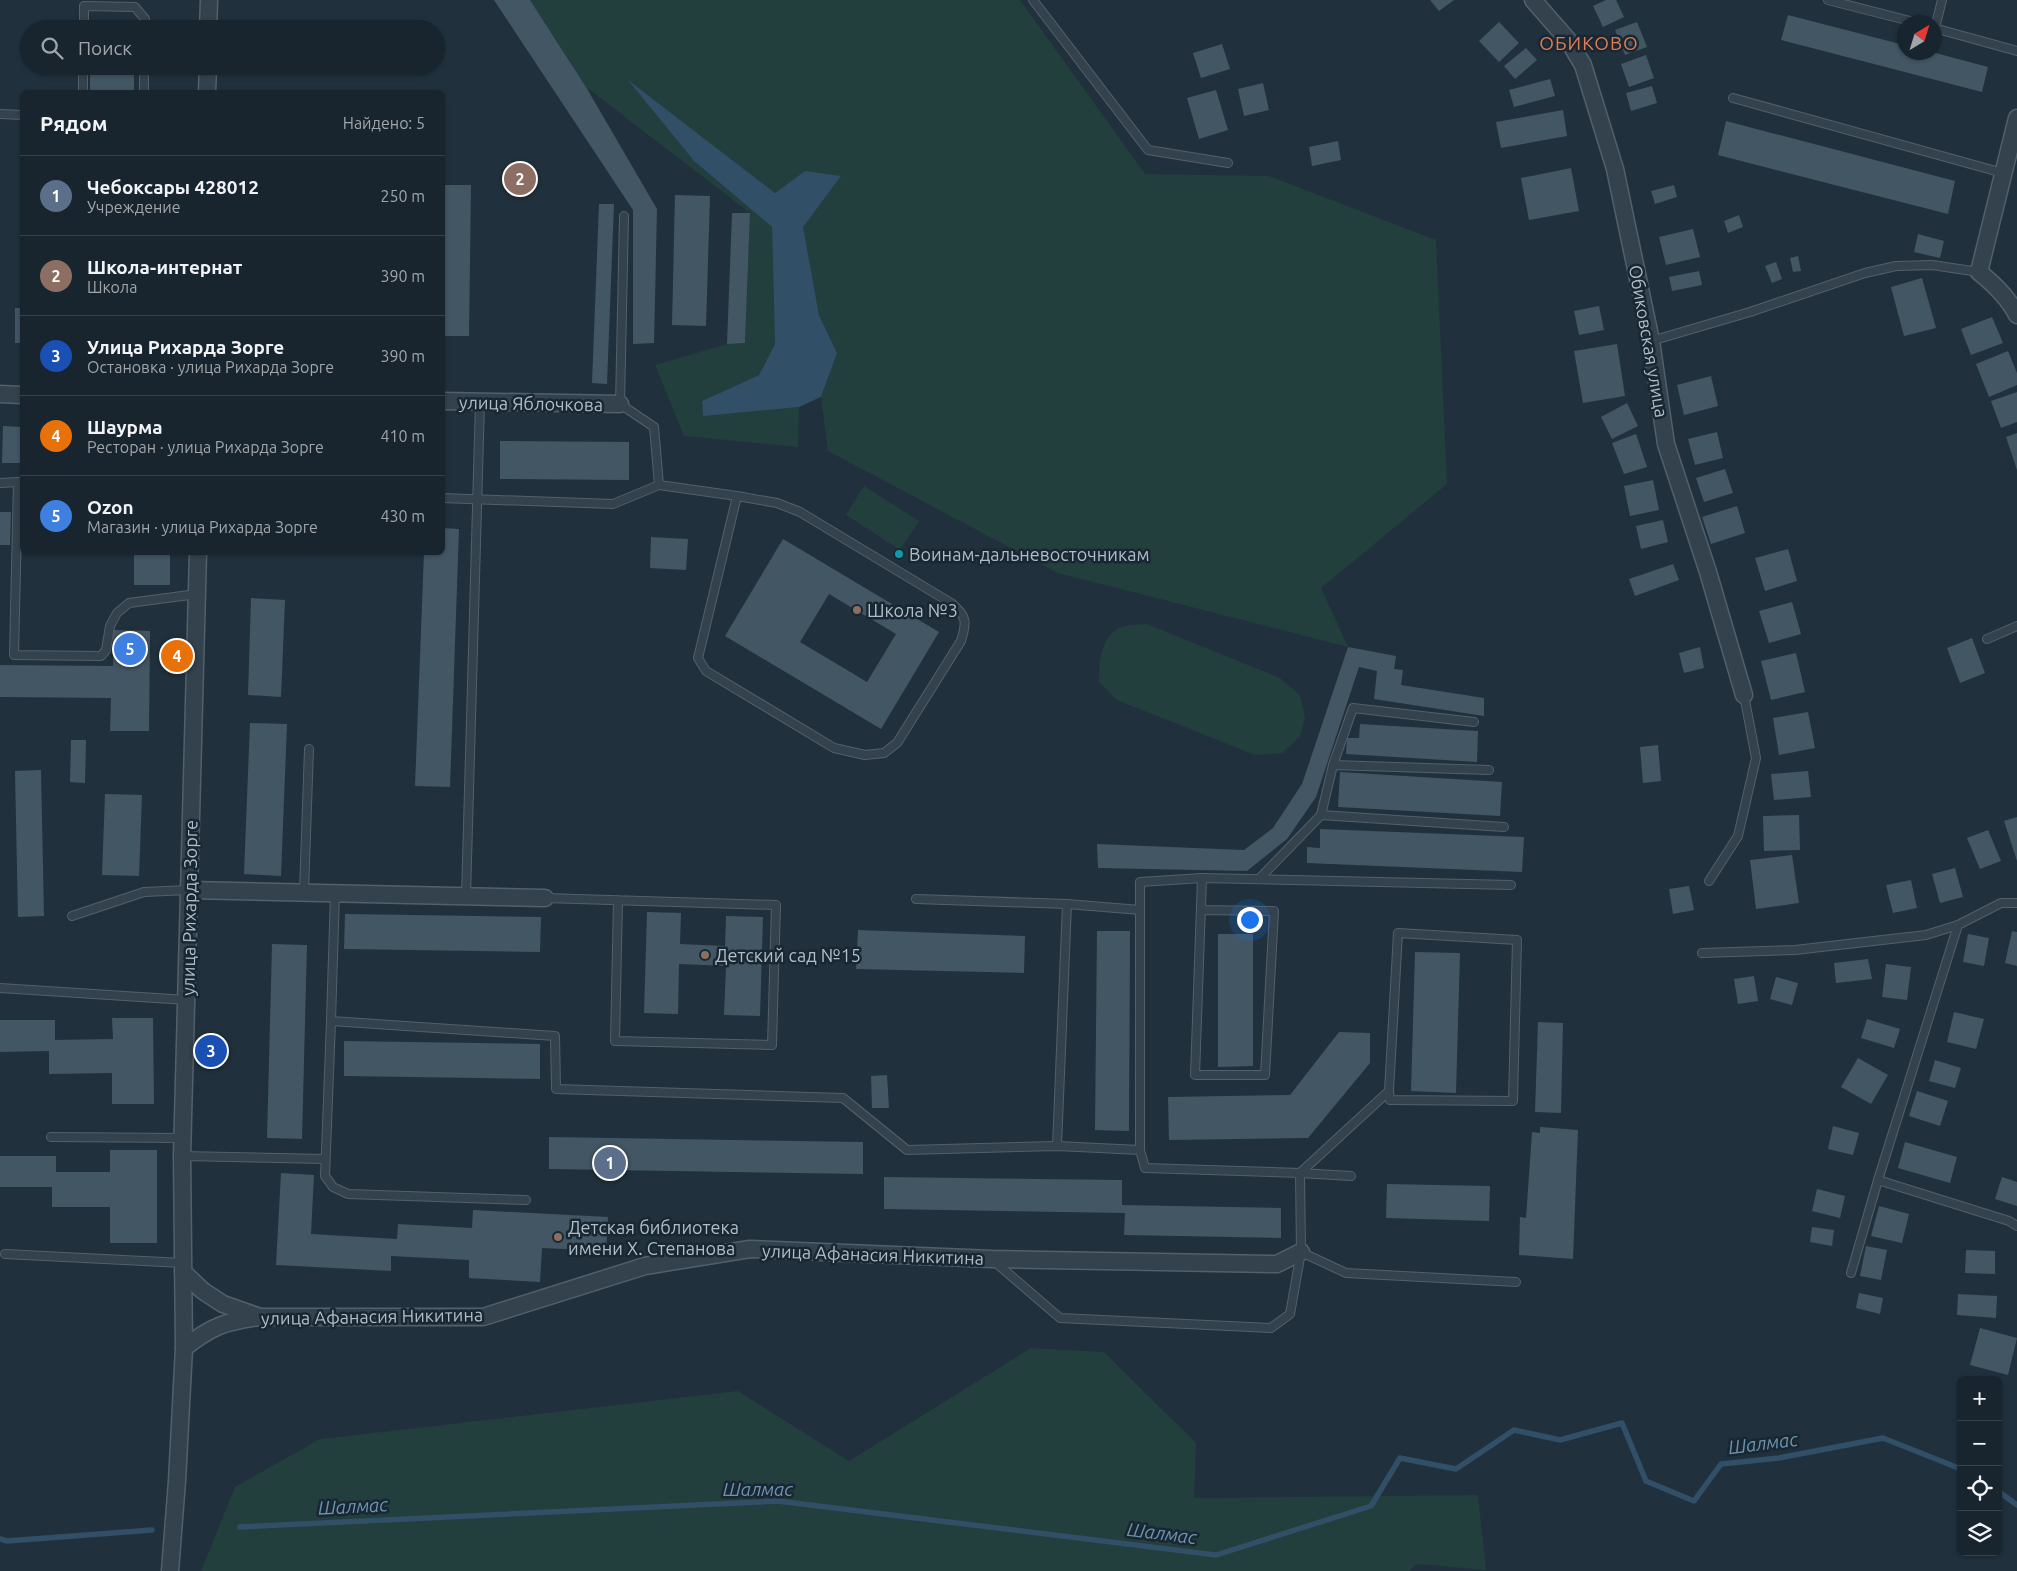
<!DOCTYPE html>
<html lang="ru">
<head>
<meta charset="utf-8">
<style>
  body { margin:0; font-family:Ubuntu,sans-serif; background:#25313a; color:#f1f3f6 }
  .controls { position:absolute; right:15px; bottom:15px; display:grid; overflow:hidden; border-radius:8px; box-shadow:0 1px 4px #0004 }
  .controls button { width:45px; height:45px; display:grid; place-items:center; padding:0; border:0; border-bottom:1px solid #36424a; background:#18252e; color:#f1f3f6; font:25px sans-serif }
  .compass { position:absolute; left:1897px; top:15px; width:45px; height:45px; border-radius:50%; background:#18252e; box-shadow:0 1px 4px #0004; rotate:38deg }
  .you { position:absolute; left:1249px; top:919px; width:18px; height:18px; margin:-12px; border:4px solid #fff; border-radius:50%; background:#1a73e8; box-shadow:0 0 0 8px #1a73e833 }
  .badge { display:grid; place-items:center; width:32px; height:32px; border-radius:50%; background:#7ec2ff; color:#fff; font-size:16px; font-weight:700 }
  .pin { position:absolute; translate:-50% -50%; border:2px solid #fff; box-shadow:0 1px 5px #0006 }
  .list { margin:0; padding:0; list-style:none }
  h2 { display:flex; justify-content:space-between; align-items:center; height:65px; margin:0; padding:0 20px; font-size:21px }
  h2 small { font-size:16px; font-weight:400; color:#9fa5aa }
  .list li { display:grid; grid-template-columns:32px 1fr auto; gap:15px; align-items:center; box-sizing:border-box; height:80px; padding:0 20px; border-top:1px solid #36424a }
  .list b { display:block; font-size:19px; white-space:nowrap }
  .list p { margin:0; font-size:16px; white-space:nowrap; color:#9fa5aa }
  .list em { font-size:16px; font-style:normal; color:#9fa5aa }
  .icon { flex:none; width:28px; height:28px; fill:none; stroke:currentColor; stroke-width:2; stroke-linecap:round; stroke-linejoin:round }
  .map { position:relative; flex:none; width:2017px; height:1571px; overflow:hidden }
  .search { position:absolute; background:#18252e; box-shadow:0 1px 4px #0004; left:20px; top:20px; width:425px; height:55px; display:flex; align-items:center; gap:12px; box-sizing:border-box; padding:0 18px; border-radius:28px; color:#9fa5aa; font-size:19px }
  .panel { position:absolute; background:#18252e; box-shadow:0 1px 4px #0004; left:20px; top:90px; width:425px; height:465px; border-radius:8px }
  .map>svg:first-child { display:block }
</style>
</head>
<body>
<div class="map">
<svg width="2017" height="1571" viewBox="0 0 2017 1571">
  <rect width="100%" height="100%" fill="#20313d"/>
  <g fill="#223e3d">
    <path d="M530 0H1020L1145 174 1269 176 1436 240 1447 484 1321 588 1348 647 1058 573 828 451 821 397 837 353 819 315 802 227 805 171 775 193 630 82 694 161 772 227 775 344 759 375 702 401 703 415 799 407 798 447 684 436 655 365 727 344 745 343 750 213 586 87Z"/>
    <path d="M864 486 919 521 900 550 846 515Z"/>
    <path d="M1147 624 1280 678 1300 695 1305 718 1300 737 1282 753 1255 755 1117 700 1099 682C1098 663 1101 634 1122 627 1129 624 1139 625 1147 624Z"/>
    <path d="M1031 1348 1104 1352 1196 1443 1194 1498 1478 1495 1486 1570 1417 1564 1409 1571H201L235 1487 320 1439 738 1391 849 1461Z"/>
  </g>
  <path fill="#314f67" d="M628 80 775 193 805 171 841 176 803 227 819 315 837 353 821 397 799 407 703 416 702 401 759 375 775 344 772 227 694 161Z"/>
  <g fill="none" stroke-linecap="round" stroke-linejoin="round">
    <g stroke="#314f67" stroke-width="5.5">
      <path d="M1998 1491 2017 1505"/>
      <path d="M240 1527 778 1501 1216 1555 1371 1506 1400 1458 1456 1469 1514 1430 1560 1440 1622 1423 1646 1481 1694 1501 1721 1464 1779 1458 1883 1438 1961 1469"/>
      <path d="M0 1539 7 1541 152 1530"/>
    </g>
  </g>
  <g fill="#435664" fill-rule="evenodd">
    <path d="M494 0H530L586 87 657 209 654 343 633 344V210Z"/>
    <path d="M1430 0H1454L1439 11Z"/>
    <path d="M1606 0H1616L1624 17 1603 27 1593 6Z"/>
    <path d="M1788 15 1904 45V52H1932L1988 67 1982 92 1781 40Z"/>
    <path d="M1499 22 1519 43 1499 62 1479 41Z"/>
    <path d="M1637 22 1647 47 1625 55 1615 30Z"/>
    <path d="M1222 44 1230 69 1201 78 1193 53Z"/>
    <path d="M1526 48 1537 60 1515 79 1504 66Z"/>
    <path d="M1646 55 1654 78 1629 87 1621 64Z"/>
    <rect x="90" y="66" width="44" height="26"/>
    <path d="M1550 79 1555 96 1514 107 1509 90Z"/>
    <path d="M1263 83 1269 110 1244 116 1238 89Z"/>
    <path d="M1652 86 1657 103 1631 111 1626 93Z"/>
    <path d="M1216 90 1228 130 1199 139 1187 98Z"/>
    <path d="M1563 110 1567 136 1501 148 1496 122Z"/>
    <path d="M1726 121 1955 181 1948 214 1718 155Z"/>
    <path d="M1338 141 1341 160 1312 166 1309 147Z"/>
    <path d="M1571 168 1579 211 1529 220 1521 178Z"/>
    <path d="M442 185H471L469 336H442Z"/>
    <path d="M1674 185 1677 197 1655 204 1651 191Z"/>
    <path d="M675 195 710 196 706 326 672 325Z"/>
    <path d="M599 204H614L607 384 592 383Z"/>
    <path d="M732 213H750L745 343 727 344Z"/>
    <path d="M1739 215 1743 227 1728 233 1724 221Z"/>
    <path d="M1693 229 1700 257 1666 265 1659 237Z"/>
    <path d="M1918 234 1944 241 1940 258 1914 252Z"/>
    <path d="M1798 256 1801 271 1793 272 1790 258Z"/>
    <path d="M1776 262 1782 279 1772 283 1765 266Z"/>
    <path d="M1699 271 1702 285 1672 291 1669 277Z"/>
    <path d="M1922 278 1936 328 1904 336 1891 287Z"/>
    <path d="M1599 306 1604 330 1579 335 1574 311Z"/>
    <rect x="15" y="308" width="7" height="35"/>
    <path d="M1992 317 2003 343 1971 355 1961 329Z"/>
    <path d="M1617 344 1625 396 1583 403 1574 351Z"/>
    <path d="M2008 351 2017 373V385L1989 397 1976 364Z"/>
    <path d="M1711 376 1718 406 1684 415 1677 385Z"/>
    <path d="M2017 392V422L2001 428 1991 401Z"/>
    <path d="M1627 403 1638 426 1612 439 1601 417Z"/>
    <path d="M3 426 22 427V463H2Z"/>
    <path d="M1717 432 1723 458 1695 465 1688 439Z"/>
    <path d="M2017 433V470L2006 437Z"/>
    <path d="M1636 434 1647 467 1624 474 1612 443Z"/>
    <path d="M500 441 629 442V480L500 479Z"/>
    <path d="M442 447H444L445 483H442Z"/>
    <path d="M1725 469 1733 493 1704 502 1696 478Z"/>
    <path d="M1653 480 1659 510 1630 516 1624 486Z"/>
    <path d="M1737 506 1745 533 1711 544 1702 517Z"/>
    <path d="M0 512H11L10 545H0Z"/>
    <path d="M1663 520 1668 542 1641 549 1636 526Z"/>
    <path d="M442 528 459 529 450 787 415 786 424 552H442Z"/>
    <path d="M651 537 688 539 686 570 650 568Z"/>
    <path d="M783 539 939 632 881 729 725 636ZM829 594 896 634 867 682 800 642Z"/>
    <path d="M1788 549 1797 581 1765 591 1755 558Z"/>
    <rect x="134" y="552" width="36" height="33"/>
    <path d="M1673 564 1679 580 1635 596 1629 579Z"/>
    <path d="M251 598 285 600 281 697 248 695Z"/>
    <path d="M1792 602 1801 634 1769 643 1759 611Z"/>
    <path d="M113 630 150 631 149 731H110L111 698 0 697V665L113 666Z"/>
    <path d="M1972 638 1985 673 1960 683 1947 648Z"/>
    <path d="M1348 647 1396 656 1394 669 1403 670 1401 685 1484 698V716L1374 699 1377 671 1359 667 1316 797 1287 839 1247 871 1098 868 1097 844 1244 850 1273 828 1302 784Z"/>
    <path d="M1700 647 1704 668 1684 673 1679 653Z"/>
    <path d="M1796 653 1805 692 1771 700 1761 661Z"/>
    <path d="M1808 712 1815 748 1779 755 1773 718Z"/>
    <path d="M250 723 287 724 281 876 244 874Z"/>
    <path d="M1360 724 1478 731 1477 762 1346 754 1347 738H1359Z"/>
    <path d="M71 740H86L85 783 70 782Z"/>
    <path d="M1658 745 1661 781 1643 783 1640 747Z"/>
    <path d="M41 770 44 916 18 917 15 771Z"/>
    <path d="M1808 771 1811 797 1774 800 1771 774Z"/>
    <path d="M1340 772 1502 782 1500 816 1338 807Z"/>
    <path d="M105 794 142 795 139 876 102 875Z"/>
    <path d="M1799 815 1800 850 1764 851 1763 816Z"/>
    <path d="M2017 817V861L2004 821Z"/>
    <path d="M1320 829 1524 837 1522 872 1307 863V847L1320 848Z"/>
    <path d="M1988 830 2001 861 1980 869 1967 838Z"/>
    <path d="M1792 855 1799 903 1756 909 1750 860Z"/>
    <path d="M1955 868 1963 897 1940 903 1932 874Z"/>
    <path d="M1911 880 1917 908 1893 913 1886 885Z"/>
    <path d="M1689 886 1694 910 1673 914 1669 889Z"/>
    <path d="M647 912 681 913 680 944 725 946 726 916 763 917 760 1016 724 1015 726 966 679 964 678 1014 644 1013Z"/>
    <path d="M345 914 541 917 540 952 344 949Z"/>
    <path d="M858 930 1025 936 1024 973 856 969Z"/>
    <path d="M1097 931H1130L1129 1131 1095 1130Z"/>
    <path d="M2012 931 2017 932V966L2005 963Z"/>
    <path d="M1218 934H1253V1066L1218 1067Z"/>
    <path d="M1968 934 1989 938 1984 966 1963 962Z"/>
    <path d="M272 944 307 945 302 1139 267 1138Z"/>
    <path d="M1415 952 1460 953 1456 1093 1411 1091Z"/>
    <path d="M1868 959 1872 979 1836 983 1834 963Z"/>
    <path d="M1886 964 1911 967 1907 1000 1882 997Z"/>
    <path d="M1754 976 1758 1001 1738 1004 1734 979Z"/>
    <path d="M1776 977 1798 983 1792 1005 1770 999Z"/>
    <path d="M1954 1012 1984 1019 1976 1049 1947 1042Z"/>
    <path d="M112 1018H153L154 1104H112V1073L49 1074V1051L0 1052V1020H55V1040L113 1039Z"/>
    <path d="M1867 1019 1900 1029 1894 1048 1861 1038Z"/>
    <path d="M1538 1022 1563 1023 1561 1113 1535 1112Z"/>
    <path d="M1339 1032 1370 1033V1063L1308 1138 1169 1140 1168 1097 1290 1095Z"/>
    <path d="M344 1041 540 1044V1079L344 1076Z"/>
    <path d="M1858 1058 1888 1075 1871 1104 1841 1087Z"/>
    <path d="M1935 1060 1961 1068 1955 1088 1929 1081Z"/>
    <path d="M887 1075 889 1108H872L871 1076Z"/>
    <path d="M1917 1091 1948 1101 1940 1126 1909 1116Z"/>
    <path d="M1833 1126 1859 1133 1853 1155 1828 1149Z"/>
    <path d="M1540 1127 1578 1130 1573 1259 1519 1255 1520 1217 1526 1218 1532 1132 1540 1133Z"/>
    <path d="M549 1137 863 1142V1174L549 1169Z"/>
    <path d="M1905 1142 1957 1157 1950 1183 1898 1168Z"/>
    <path d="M110 1150H157V1243H110V1207H52V1187H0V1156H56V1172H110Z"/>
    <path d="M281 1173 314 1175 311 1234 397 1239 398 1224 472 1228 473 1210 608 1217 606 1251 542 1248 540 1282 469 1278V1260L391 1256V1271L276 1265Z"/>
    <path d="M884 1177 1122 1180V1205L1281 1208V1238L1124 1235 1125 1213 884 1209Z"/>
    <path d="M2002 1177 2017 1182V1206L1995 1199Z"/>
    <path d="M1387 1184 1490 1186 1489 1221 1386 1218Z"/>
    <path d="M1817 1189 1845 1196 1840 1218 1812 1211Z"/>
    <path d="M1879 1206 1909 1214 1902 1243 1871 1236Z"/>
    <path d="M1812 1227 1834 1230 1832 1246 1810 1242Z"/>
    <path d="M1866 1246 1887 1250 1881 1280 1860 1276Z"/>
    <path d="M1966 1250 1995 1251V1274L1965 1273Z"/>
    <path d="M1859 1293 1883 1298 1880 1314 1856 1308Z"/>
    <path d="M1958 1294 1997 1296 1996 1318 1957 1315Z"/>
    <path d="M1980 1328 2017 1338 2008 1375 1970 1365Z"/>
  </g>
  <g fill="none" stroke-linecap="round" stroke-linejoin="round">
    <defs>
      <g id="lane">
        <path d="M1033 0 1148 150 1228 163"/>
        <path d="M1828 0 1914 22"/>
        <path d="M1934 28 2017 51"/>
        <path d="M1935 28 1942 0"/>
        <path d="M84 29V6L135 7 145 19 144 29"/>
        <path d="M83 92V66"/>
        <path d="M144 92V66"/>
        <path d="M1733 98 2003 173"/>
        <path d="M0 114 22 115"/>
        <path d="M624 216 620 404 654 427 659 485 737 496 698 658 706 671 834 748 865 755 884 753 897 743 961 641C967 622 967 616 951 603L800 512 777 503 737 496"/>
        <path d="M1651 341 1750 312 1865 273 1896 266 1932 265 1979 272"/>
        <path d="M22 482H18L14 655 101 656 106 650 110 626 117 613 129 603 197 594"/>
        <path d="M0 483 18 482"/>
        <path d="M442 498 613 504 659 485"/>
        <path d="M1987 639 2017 626"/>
        <path d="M1333 765 1353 708 1474 722"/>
        <path d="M1321 815 1333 765 1489 770"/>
        <path d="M1259 879 1321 815 1504 827"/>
        <path d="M1709 881 1738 836 1756 758 1744 695"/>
        <path d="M304 892 309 749"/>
        <path d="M335 893 331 1021 555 1036 556 1089 843 1098 907 1150 1057 1146 1140 1150 1145 1168 1300 1173 1301 1252 1290 1314 1271 1328 1060 1318 995 1262"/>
        <path d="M466 896 480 402"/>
        <path d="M545 898 776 905 772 1045 615 1041 618 900"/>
        <path d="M916 899 1067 904 1140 910"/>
        <path d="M1201 910 1274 911 1265 1075H1195L1202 878"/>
        <path d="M72 916 144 892 189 890"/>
        <path d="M1702 953 1795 950 1926 935 1958 925 2001 903H2017"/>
        <path d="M0 988 187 1000"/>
        <path d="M331 1021 325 1176 333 1187 348 1194 526 1200"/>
        <path d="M51 1137 183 1138"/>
        <path d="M1057 1146 1067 904"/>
        <path d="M1140 1150V882L1202 878 1511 885"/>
        <path d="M182 1156 325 1159"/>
        <path d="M1300 1173 1389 1091 1398 933 1517 940 1513 1101 1390 1100 1389 1091"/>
        <path d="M1300 1173 1351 1176"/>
        <path d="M1878 1180 2009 1221 2017 1226"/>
        <path d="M1301 1252 1346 1273 1516 1282"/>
        <path d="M5 1254 183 1263"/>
        <path d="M1851 1273 1878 1180 1958 925"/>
      </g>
      <g id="street">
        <path d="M1533 0 1568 40 1583 65 1615 169 1651 341 1666 444 1708 572 1744 695"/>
        <path d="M208 29 209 0"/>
        <path d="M207 92 208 66"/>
        <path d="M2017 118 1979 272C1994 284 2008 297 2017 315"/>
        <path d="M0 394 22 395"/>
        <path d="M442 401 620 404"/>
        <path d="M190 890 545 898"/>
        <path d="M183 1272 203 1291 223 1304 257 1316"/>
        <path d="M184 1348C212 1326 224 1322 259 1317H483L645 1266 750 1249 992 1259 1277 1264 1301 1252"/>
        <path d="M170 1571 177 1481 184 1348 182 1156 198 552"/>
      </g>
    </defs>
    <use href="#lane" stroke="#52606b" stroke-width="10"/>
    <use href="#street" stroke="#52606b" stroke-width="19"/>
    <use href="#lane" stroke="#34424d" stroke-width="8"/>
    <use href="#street" stroke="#34424d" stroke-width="16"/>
  </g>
  <circle fill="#0f9aa8" stroke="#192732" stroke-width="2" cx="899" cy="554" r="5"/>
  <g fill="#8d6e63" stroke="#192732" stroke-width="2">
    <circle cx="857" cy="610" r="5"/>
    <circle cx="705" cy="955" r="5"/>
    <circle cx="558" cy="1237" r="5"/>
  </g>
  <g text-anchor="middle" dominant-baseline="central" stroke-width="5" stroke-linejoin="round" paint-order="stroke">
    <g font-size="18" fill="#afbdc9" stroke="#192732">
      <text transform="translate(1649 341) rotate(80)">Обиковская улица</text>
      <text transform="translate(531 403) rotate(1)">улица Яблочкова</text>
      <text transform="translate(189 908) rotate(-89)">улица Рихарда Зорге</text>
      <text transform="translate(873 1254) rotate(2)">улица Афанасия Никитина</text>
      <text transform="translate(372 1316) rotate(-1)">улица Афанасия Никитина</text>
    </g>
    <g font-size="18" fill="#afbdc9" stroke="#192732" text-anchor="start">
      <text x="909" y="554">Воинам-дальневосточникам</text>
      <text x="867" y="610">Школа №3</text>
      <text x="715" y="955">Детский сад №15</text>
      <text x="568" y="1227">Детская библиотека<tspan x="568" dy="21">имени Х. Степанова</tspan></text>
    </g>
    <g font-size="19" letter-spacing="1" fill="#df7c54" stroke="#192732">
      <text x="1589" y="43">ОБИКОВО</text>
    </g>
    <g font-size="19" font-style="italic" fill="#6c93b0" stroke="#192732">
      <text transform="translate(1763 1443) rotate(-7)">Шалмас</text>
      <text x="758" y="1489">Шалмас</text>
      <text transform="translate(353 1506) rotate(-3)">Шалмас</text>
      <text transform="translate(1162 1533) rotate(7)">Шалмас</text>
    </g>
  </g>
</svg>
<div class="controls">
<button>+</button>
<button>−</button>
<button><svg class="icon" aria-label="locate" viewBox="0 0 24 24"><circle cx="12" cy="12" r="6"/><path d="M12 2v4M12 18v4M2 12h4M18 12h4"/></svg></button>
<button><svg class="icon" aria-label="layers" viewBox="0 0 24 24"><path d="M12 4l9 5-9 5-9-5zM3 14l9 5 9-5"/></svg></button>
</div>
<svg class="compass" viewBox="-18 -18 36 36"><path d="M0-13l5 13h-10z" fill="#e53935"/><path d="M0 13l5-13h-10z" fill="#9fa5aa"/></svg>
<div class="you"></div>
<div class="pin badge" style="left:610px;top:1163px;background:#5c6f8a">1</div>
<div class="pin badge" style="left:520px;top:179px;background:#8d6e63">2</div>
<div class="pin badge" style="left:211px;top:1051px;background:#1a4fb4">3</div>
<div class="pin badge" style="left:177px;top:656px;background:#e8710a">4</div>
<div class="pin badge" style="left:130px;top:649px;background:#3f7fe0">5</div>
<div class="search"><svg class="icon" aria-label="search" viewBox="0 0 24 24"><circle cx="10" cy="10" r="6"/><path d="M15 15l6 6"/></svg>Поиск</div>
<section class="panel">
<h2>Рядом<small>Найдено: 5</small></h2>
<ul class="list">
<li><span class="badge" style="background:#5c6f8a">1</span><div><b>Чебоксары 428012</b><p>Учреждение</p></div><em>250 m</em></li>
<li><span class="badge" style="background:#8d6e63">2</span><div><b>Школа-интернат</b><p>Школа</p></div><em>390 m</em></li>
<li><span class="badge" style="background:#1a4fb4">3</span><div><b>Улица Рихарда Зорге</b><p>Остановка · улица Рихарда Зорге</p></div><em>390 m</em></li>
<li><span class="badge" style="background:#e8710a">4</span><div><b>Шаурма</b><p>Ресторан · улица Рихарда Зорге</p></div><em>410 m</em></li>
<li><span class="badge" style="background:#3f7fe0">5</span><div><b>Ozon</b><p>Магазин · улица Рихарда Зорге</p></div><em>430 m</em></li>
</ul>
</section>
</div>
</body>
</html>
